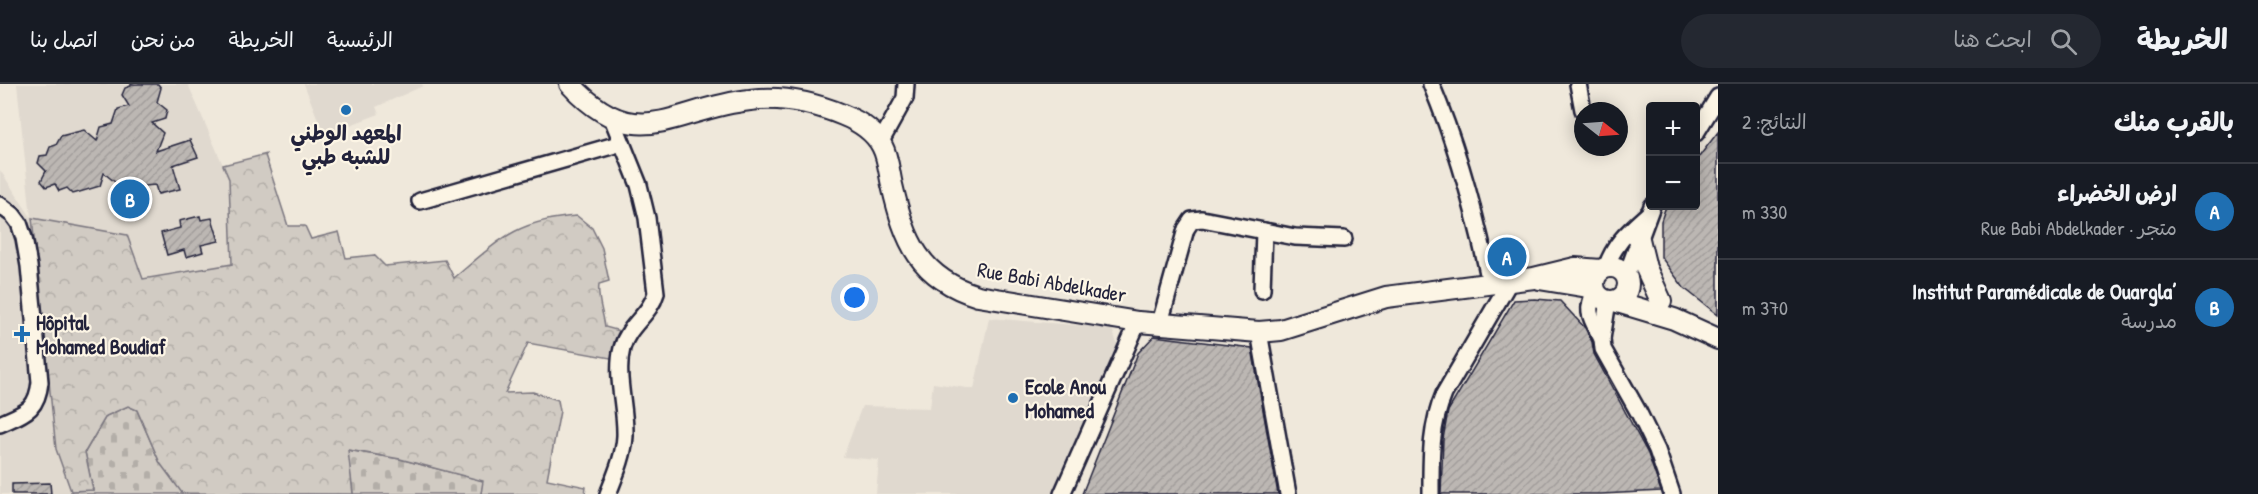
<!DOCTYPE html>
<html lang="ar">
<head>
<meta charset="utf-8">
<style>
  body { margin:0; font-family:"Patrick Hand","Playpen Sans Arabic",sans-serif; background:#242831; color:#f1f3f6; direction:rtl }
  .controls { position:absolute; right:18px; top:18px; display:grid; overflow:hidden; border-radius:6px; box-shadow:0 3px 15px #0003 }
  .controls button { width:54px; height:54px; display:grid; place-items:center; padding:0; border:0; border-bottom:2px solid #363941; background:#171b24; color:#f1f3f6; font:30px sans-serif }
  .compass { position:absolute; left:1574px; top:18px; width:54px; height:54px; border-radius:50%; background:#171b24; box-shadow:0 3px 15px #0003; rotate:107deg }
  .you { position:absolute; left:855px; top:214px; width:21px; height:21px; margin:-15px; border:4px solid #fff; border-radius:50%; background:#1a73e8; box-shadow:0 0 0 9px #1a73e833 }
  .badge { display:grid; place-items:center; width:39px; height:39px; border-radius:50%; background:#1f6fb2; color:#fff; font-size:20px; font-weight:700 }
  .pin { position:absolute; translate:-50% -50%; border:3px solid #fff; box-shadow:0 2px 6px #0006 }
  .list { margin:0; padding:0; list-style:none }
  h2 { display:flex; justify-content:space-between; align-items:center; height:78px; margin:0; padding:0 24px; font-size:26px }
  h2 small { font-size:20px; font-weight:400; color:#9ea1a6 }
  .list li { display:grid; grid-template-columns:39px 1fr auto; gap:18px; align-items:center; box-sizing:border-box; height:96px; padding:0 24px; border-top:2px solid #363941 }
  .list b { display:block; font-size:22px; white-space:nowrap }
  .list p { margin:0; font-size:20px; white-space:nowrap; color:#9ea1a6 }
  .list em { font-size:20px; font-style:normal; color:#9ea1a6 }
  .icon { flex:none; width:33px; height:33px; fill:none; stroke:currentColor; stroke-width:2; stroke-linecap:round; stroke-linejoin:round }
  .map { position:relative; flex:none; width:1718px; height:410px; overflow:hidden; direction:ltr }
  header { display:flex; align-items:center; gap:36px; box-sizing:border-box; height:84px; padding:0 30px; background:#171b24; border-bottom:2px solid #363941 }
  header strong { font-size:28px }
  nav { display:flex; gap:33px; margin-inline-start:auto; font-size:21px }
  .search { width:420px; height:54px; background:#242831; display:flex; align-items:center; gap:15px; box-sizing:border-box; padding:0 21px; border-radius:33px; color:#9ea1a6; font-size:22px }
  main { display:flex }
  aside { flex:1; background:#171b24 }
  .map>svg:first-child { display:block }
</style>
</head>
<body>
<header>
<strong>الخريطة</strong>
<div class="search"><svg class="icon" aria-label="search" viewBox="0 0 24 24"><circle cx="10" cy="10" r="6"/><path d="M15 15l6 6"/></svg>ابحث هنا</div>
<nav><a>الرئيسية</a><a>الخريطة</a><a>من نحن</a><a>اتصل بنا</a></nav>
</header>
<main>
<aside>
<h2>بالقرب منك<small>النتائج: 2</small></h2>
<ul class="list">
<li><span class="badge">A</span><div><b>ارض الخضراء</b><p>متجر · Rue Babi Abdelkader</p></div><em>330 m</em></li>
<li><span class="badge">B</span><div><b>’Institut Paramédicale de Ouargla</b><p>مدرسة</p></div><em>370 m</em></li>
</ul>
</aside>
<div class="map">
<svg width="1718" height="410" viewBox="0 0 1718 410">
  <defs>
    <pattern id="cemetery-stones" width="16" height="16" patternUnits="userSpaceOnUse" patternTransform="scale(1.5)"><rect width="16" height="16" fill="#d1cbc3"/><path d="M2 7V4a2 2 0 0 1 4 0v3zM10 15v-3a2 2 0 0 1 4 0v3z" fill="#b3aea8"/></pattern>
    <pattern id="park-crowns" width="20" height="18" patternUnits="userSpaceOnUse" patternTransform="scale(1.5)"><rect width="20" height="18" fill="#d1cbc3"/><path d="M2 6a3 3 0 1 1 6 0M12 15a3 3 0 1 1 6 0" fill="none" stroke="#b3aea8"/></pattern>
    <pattern id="building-hatch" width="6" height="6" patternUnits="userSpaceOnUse" patternTransform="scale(1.5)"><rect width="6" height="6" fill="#bcb7b3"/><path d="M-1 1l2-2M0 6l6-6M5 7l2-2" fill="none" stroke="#a19d9b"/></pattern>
  </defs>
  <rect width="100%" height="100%" fill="#efe8db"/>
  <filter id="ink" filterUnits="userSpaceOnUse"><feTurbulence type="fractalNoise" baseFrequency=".0167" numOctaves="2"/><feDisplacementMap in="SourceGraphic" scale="12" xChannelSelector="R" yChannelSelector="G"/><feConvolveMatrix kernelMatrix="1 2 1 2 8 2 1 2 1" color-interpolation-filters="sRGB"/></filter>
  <g filter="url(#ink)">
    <g fill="#e0d9cf">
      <path d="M17 0H188L229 95 232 180 143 195 32 134 56 365 72 410H0V86L31 133Z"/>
      <path d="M304 0H422L423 2 376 23 379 30 324 51Z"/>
      <path d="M989 234 1112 244 1117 260 1055 410H876L879 376 843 373 862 322 930 324 933 299 974 305Z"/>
    </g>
    <g fill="url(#cemetery-stones)" stroke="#7a767f" stroke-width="1.5">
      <path d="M128 322 137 326 160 379 209 410H72L71 407 93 406 85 368 106 332Z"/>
      <path d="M347 366 400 375 484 397 481 410H353Z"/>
    </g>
    <path fill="url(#park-crowns)" stroke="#7a767f" stroke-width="1.5" d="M267 70 265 71 288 142H305L311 155 339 148 346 174 374 171 385 182 445 176 454 194C498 157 516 136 577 132L592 144 602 164 609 197 599 200C597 216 603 227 605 243L627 249 616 275 528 259 505 309 533 308 558 316 560 327 547 395 586 403 585 410H481L483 397 400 375 348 366 353 410 182 409 160 379 137 326 128 322 106 332 85 368 93 406 71 407 56 365 32 134 127 151 143 195 232 180 229 95 223 81Z"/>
    <g fill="url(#building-hatch)" stroke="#22223b" stroke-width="1.5">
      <path d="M131 0H158L161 4 157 18 167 26 165 35 152 39 163 49 156 67 190 56 198 73 173 81 180 105 158 110 155 101 122 104 104 89 100 102 73 110 67 104 59 107 55 100 46 103 41 97 46 87 38 79 40 72 47 71 50 63 56 61 61 52 84 46 97 57 101 43 113 40 118 25 129 22 122 11 125 4 131 2Z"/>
      <path d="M1718 48V231L1684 204 1661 173V137L1666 122H1695V78Z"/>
      <path d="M200 132 201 136 212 134 219 157 201 161 203 168 186 173 184 166 167 171 161 149 180 144 179 137Z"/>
      <path d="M1535 215 1560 217 1585 244 1592 258 1594 270 1648 370 1661 407 1601 410H1441L1443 355 1448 327 1514 216Z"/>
      <path d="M1154 252 1252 264 1278 410H1082L1138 269Z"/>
      <path d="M50 399 51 410H12V400Z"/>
    </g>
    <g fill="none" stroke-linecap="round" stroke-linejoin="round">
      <defs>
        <g id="minor">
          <path d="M1431 0C1458 64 1476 131 1490 199"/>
          <path d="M1578 0 1583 26"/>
          <path d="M1696 49 1718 13"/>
          <path d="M880 59 905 14 906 0"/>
          <path d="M420 117 622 59"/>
          <path d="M0 121 13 131 19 139 24 154 29 182 40 298C37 327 24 329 0 340"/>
          <path d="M1606 184C1614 159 1629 147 1648 130"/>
          <path d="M1626 192 1652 122"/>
          <path d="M1262 206 1264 147"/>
          <path d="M1595 207C1584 229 1592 235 1602 255"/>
          <path d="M1608 217 1602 255 1603 265 1639 329 1657 366 1672 410"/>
          <path d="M1160 239 1186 145 1192 136 1202 135 1295 153 1344 155"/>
          <path d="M1259 248 1288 410"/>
          <path d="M608 410C615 392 624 372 625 352 626 323 615 292 622 264 628 241 650 231 656 209L647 134 639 101 612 34"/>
          <path d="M1062 410 1138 238"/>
          <path d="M1431 410C1431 375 1430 343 1444 310L1510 197"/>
        </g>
        <g id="major">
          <path d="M570 0C637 73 673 24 750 16 781 12 814 19 843 31 858 37 874 47 882 62 888 73 889 88 892 101 905 157 919 194 978 212L1138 238 1259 248 1281 246 1386 213 1534 194 1575 184 1601 186"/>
          <path d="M1639 155 1646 184 1661 217"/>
          <circle cx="1611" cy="200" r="17"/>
          <path d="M1539 195 1594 204"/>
          <path d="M1614 217 1674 235 1718 255"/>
        </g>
      </defs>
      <use href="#minor" stroke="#22223b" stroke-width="20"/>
      <use href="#major" stroke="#22223b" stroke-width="24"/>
      <use href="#minor" stroke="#fcf5e5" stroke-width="15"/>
      <use href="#major" stroke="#fcf5e5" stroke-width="20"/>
    </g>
  </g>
  <g fill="#1f6fb2" stroke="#fcf5e5" stroke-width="2">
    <circle cx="346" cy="26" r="6"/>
    <path d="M19 241h6v6h6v6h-6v6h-6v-6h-6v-6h6z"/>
    <circle cx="1013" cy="314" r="6"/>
  </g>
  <g text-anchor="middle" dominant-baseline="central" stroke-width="4.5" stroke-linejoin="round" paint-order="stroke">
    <g font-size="21" font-weight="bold" fill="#22223b" stroke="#fcf5e5" text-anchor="start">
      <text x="346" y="48" text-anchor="middle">المعهد الوطني<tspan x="346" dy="24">للشبه طبي</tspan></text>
      <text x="36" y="238">Hôpital<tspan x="36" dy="24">Mohamed Boudiaf</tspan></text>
      <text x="1025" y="302">Ecole Anou<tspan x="1025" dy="24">Mohamed</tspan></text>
    </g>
    <g font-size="21" fill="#22223b" stroke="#fcf5e5">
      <text transform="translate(1052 198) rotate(10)">Rue Babi Abdelkader</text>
    </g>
  </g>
</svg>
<div class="controls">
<button>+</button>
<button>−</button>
</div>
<svg class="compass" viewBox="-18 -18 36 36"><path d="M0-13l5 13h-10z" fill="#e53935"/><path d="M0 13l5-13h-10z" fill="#9ea1a6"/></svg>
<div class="you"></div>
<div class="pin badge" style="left:1507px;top:173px">A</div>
<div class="pin badge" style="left:130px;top:115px">B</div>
</div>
</main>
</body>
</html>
